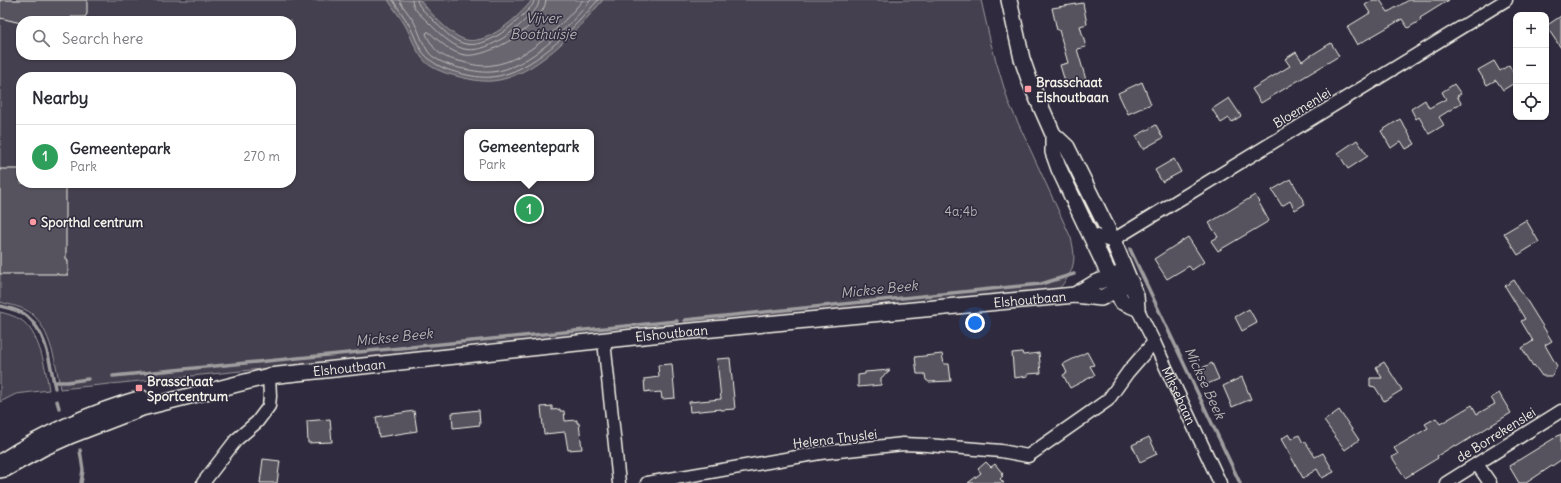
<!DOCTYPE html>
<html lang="en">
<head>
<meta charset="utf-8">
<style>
  body { margin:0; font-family:Delius,sans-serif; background:#f7f7f7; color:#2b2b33 }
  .controls { position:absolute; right:12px; top:12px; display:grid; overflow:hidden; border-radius:8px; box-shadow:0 1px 3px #0004 }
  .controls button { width:36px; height:36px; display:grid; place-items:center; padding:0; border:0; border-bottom:1px solid #e1e1e2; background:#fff; color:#2b2b33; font:20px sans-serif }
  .you { position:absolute; left:975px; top:323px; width:14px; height:14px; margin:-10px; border:3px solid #fff; border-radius:50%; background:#1a73e8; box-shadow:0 0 0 6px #1a73e833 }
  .badge { display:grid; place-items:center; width:26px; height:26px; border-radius:50%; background:#8a5d65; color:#fff; font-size:13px; font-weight:700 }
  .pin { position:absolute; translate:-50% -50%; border:2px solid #fff; box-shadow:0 1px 4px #0006 }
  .popup { position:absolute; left:464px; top:129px; width:130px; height:52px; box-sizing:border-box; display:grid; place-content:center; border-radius:8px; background:#fff; filter:drop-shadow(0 1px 3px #0005); font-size:13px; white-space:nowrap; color:#7c7c81 }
  .popup b { font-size:15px; color:#2b2b33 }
  .popup::after { content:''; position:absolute; left:50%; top:100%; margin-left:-8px; border:8px solid transparent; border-top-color:#fff }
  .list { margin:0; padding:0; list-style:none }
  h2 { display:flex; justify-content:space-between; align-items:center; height:52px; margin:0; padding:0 16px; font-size:17px }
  h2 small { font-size:13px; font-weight:400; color:#7c7c81 }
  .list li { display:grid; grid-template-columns:26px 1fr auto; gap:12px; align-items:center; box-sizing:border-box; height:64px; padding:0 16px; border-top:1px solid #e1e1e2 }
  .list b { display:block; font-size:15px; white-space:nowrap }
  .list p { margin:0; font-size:13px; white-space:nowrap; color:#7c7c81 }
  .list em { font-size:13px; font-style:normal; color:#7c7c81 }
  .icon { flex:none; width:22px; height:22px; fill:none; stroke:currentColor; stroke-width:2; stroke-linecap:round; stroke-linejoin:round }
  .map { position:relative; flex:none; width:1561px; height:483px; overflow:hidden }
  .search { position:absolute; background:#fff; box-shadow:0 1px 3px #0004; left:16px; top:16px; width:280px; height:44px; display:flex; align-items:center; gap:10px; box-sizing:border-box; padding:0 14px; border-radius:16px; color:#7c7c81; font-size:15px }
  .panel { position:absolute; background:#fff; box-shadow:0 1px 3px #0004; left:16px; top:72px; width:280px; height:116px; border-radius:16px }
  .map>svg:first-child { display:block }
</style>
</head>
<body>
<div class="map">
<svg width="1561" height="483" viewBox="0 0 1561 483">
  <rect width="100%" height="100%" fill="#2f2a3d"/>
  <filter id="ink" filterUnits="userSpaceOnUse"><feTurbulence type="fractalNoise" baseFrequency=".025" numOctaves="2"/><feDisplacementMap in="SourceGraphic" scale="8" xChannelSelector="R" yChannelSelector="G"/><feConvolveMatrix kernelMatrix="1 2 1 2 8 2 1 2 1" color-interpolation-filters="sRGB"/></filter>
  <g filter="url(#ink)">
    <g fill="#454050" stroke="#9c989c" fill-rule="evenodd">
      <path d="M0 0H981L991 44 1008 101 1071 238C1077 261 1074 272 1058 290 726 323 393 356 60 389 57 367 50 329 32 314 24 307 10 305 0 302ZM21 21H291V55H21ZM21 77H291V183H21ZM467 132H591V178H467Z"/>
      <path d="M0 312C8 314 19 317 25 323 40 337 46 370 49 390L16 394 0 402Z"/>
    </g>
    <path fill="#6a6670" stroke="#a19ea0" d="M388 0H420C430 12 448 33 463 39 485 48 520 16 532 0H603C577 30 534 78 492 81 480 82 468 79 456 76 444 73 429 68 422 58 415 49 411 36 405 25 400 17 394 9 388 0Z"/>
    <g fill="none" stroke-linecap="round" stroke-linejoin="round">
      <g stroke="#bdb9b8" stroke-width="1">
        <path d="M393 0C398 8 403 15 408 23 414 33 418 49 427 57 436 66 447 70 459 73 470 76 481 78 492 77 532 73 573 29 598 0"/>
        <path d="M399 0C403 7 408 13 413 20 419 30 422 44 429 53 436 61 449 65 459 68 470 70 481 73 492 72 530 68 568 27 591 0"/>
        <path d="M412 0C412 9 422 16 428 22 438 32 450 45 464 49 486 54 514 32 528 17 533 12 539 8 539 0"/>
        <path d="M417 0C418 7 427 14 432 19 441 28 453 42 466 44 487 48 513 26 526 12 530 8 534 5 534 0"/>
        <path d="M546 0C545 24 488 59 465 55 451 53 439 41 429 32H427L426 34C436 54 441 57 463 62 472 65 483 67 493 65 528 60 561 26 583 0"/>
      </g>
      <g stroke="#a19ea0" stroke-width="3.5">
        <path d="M1130 249 1240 483"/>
        <path d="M0 306C9 308 20 310 27 316 47 333 50 364 55 388"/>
        <path d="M685 320 1041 284 1074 274"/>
        <path d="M113 376 677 321"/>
        <path d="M54 382H67L88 379"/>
        <path d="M57 401 59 408"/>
        <path d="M80 450 83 470 81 483"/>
      </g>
    </g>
    <g fill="#56525f" stroke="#f4f1e8">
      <path d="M0 0H87V14L85 17H71V21H21V23L0 18Z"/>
      <path d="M1373 0H1380L1388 12 1409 0H1449L1420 18 1421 20 1408 28 1402 19 1357 45 1347 27 1370 13 1365 5Z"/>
      <path d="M1083 3 1087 24 1080 26 1086 47 1077 49 1086 80 1066 85 1060 65 1068 63 1059 30H1057L1052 8Z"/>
      <path d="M1561 16V48L1546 26Z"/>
      <path d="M1331 43 1339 56 1261 103 1252 89 1290 66 1285 59 1296 52 1302 61Z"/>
      <path d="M1494 61 1500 71 1509 65 1516 78V82L1503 90 1496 80 1487 85 1478 70Z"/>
      <path d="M1142 82 1151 104 1128 114 1118 93Z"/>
      <path d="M1454 84 1461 94 1457 96 1461 103 1439 117 1444 125 1429 134 1419 117 1416 119 1411 109 1425 100 1429 108 1446 99 1442 92Z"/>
      <path d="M1229 98 1241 116 1232 122 1229 118 1221 123 1212 109Z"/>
      <path d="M1400 119 1415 144 1406 149 1401 141 1391 148 1381 131Z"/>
      <path d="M1156 125 1163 138 1143 149 1136 136Z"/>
      <path d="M1357 140 1368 156 1348 169 1338 153Z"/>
      <path d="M1174 159 1181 172 1162 182 1155 170Z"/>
      <path d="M0 169H21V183H66V260H68V275H58V274H0Z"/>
      <path d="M1291 179 1305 204 1295 210 1290 201 1282 206 1272 190Z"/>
      <path d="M1255 195 1269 221 1218 251 1211 241 1218 237 1209 223Z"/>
      <path d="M1526 220 1539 242 1518 255 1504 233Z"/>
      <path d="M1188 237 1204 262 1192 270 1189 266 1167 279 1154 259Z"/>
      <path d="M1514 280 1552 341 1545 345 1557 366 1552 376H1542L1534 365 1533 366 1522 348 1533 341 1521 321 1525 319 1505 286Z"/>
      <path d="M1249 309 1257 323 1242 331 1235 317Z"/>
      <path d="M1022 352 1023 355 1039 353 1041 373 1028 374V376L1014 378 1012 353Z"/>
      <path d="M1087 352 1094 365 1090 366 1095 375 1070 388 1063 375 1067 373 1063 364Z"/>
      <path d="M942 354 944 364H949L951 381 929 382 926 380 925 374H917L915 357Z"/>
      <path d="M730 358 735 409 721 410V409L690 412 689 402 721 399 717 359Z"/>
      <path d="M1384 362 1402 390 1384 401 1375 387 1370 386V378H1382L1376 367Z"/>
      <path d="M1212 363 1219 379 1203 386 1196 371Z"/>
      <path d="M671 364H672L675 398 662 399 661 392 650 393V391L645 392 644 379 659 377 658 365Z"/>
      <path d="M890 370 881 378V385L858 387V375L865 374V372Z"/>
      <path d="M1242 377 1251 399 1232 407 1223 386Z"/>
      <path d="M1499 393 1511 413 1456 447 1455 445 1437 456 1438 458 1405 478 1392 457 1398 454 1394 448 1428 428 1425 424 1436 418 1440 424 1472 405 1477 414 1495 404 1491 398Z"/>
      <path d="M552 406V410L560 409V411H564L565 421 577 420V423H579L582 449 568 450 565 432 544 434 541 407Z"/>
      <path d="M479 410 480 425 453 428 452 413Z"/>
      <path d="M1339 410 1359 440 1345 450 1324 421Z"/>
      <path d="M414 411 417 431 379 437 376 417Z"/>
      <path d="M330 419 332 442 308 443 307 421Z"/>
      <path d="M1289 434 1292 439 1299 435 1303 443 1305 441 1315 457 1323 453 1334 472 1322 478 1317 469 1303 478 1281 439Z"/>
      <path d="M1561 434V460L1526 483H1519L1509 466Z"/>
      <path d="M1149 437 1157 454 1140 462 1132 445Z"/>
      <path d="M263 459 280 461 277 483H260Z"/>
      <path d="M986 462 991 467 995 464 1003 474 1001 475 1003 476 1000 479 1004 483H968L981 473 978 469Z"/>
    </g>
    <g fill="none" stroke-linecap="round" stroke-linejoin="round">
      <defs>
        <g id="minor">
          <path d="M1089 233 1107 240H1113L1506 0"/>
          <path id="s1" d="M1137 308 1154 342 1220 483"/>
          <path d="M604 341 619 483"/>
          <path d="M1477 464 1490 483"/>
          <path d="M203 483 236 440 257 422 269 406 270 396 269 376"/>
          <path d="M647 483 820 453 903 444 927 445 1001 451 1028 456 1108 400 1128 372 1154 342"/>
          <path d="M1446 483 1561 411"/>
        </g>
        <g id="major">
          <path d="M1009 0 1022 59 1030 82 1053 134 1067 147 1113 240 1136 296 1137 308 1122 302 1059 169 1053 152V134"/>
          <path d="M1075 295 1095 283 1119 274"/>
          <path d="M2 461C46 433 93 412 142 398"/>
          <path id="s2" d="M0 470 5 469 43 448 72 435 142 408 269 376 681 332 967 305 1075 295 1101 298 1131 282"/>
        </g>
      </defs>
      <use href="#minor" stroke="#f4f1e8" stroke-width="15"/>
      <use href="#major" stroke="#f4f1e8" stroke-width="18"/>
      <use href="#minor" stroke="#2f2a3d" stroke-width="12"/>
      <use href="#major" stroke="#2f2a3d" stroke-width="15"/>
    </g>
  </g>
  <g fill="#ff9aa2" stroke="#2f2a3d" stroke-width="1.5">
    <rect x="1024" y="85" width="8" height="8" rx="2"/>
    <circle cx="33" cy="222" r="4"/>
    <rect x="135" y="384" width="8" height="8" rx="2"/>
  </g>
  <g text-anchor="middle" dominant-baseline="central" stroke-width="3" stroke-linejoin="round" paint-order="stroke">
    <g font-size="13" font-weight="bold" fill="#f4f1e8" stroke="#2f2a3d" text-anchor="start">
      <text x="1036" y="82">Brasschaat<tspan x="1036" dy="15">Elshoutbaan</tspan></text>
      <text x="41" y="222">Sporthal centrum</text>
      <text x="147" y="381">Brasschaat<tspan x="147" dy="15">Sportcentrum</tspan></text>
    </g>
    <g font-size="13" fill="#f4f1e8" stroke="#2f2a3d">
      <text transform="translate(1302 108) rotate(-31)">Bloemenlei</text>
      <text stroke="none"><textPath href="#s2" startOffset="1051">Elshoutbaan</textPath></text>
      <text stroke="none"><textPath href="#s2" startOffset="691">Elshoutbaan</textPath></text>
      <text stroke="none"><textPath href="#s2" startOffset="367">Elshoutbaan</textPath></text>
      <text stroke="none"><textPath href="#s1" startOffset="97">Miksebaan</textPath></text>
      <text transform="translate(1496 435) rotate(-32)">de Borrekenslei</text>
      <text transform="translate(835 439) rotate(-7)">Helena Thyslei</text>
    </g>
    <g font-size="13" fill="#b7b3b3" stroke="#2f2a3d">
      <text x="961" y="211">4a;4b</text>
    </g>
    <g font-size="14" font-style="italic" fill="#b6b2b2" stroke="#2f2a3d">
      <text x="543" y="18">Vijver<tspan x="543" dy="16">Boothuisje</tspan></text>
      <text transform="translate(879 289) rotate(-6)">Mickse Beek</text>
      <text transform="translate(394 337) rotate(-6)">Mickse Beek</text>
      <text transform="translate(1205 383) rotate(65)">Mickse Beek</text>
    </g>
  </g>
</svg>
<div class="controls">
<button>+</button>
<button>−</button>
<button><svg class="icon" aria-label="locate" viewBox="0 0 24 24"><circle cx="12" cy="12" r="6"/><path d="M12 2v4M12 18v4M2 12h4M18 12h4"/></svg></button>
</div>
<div class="you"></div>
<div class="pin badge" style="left:529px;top:209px;background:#2e9e5b">1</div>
<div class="popup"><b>Gemeentepark</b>Park</div>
<div class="search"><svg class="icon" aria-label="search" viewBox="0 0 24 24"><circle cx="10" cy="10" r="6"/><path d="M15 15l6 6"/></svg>Search here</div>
<section class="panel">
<h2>Nearby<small></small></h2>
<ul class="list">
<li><span class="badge" style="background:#2e9e5b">1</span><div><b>Gemeentepark</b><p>Park</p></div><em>270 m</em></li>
</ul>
</section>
</div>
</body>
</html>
